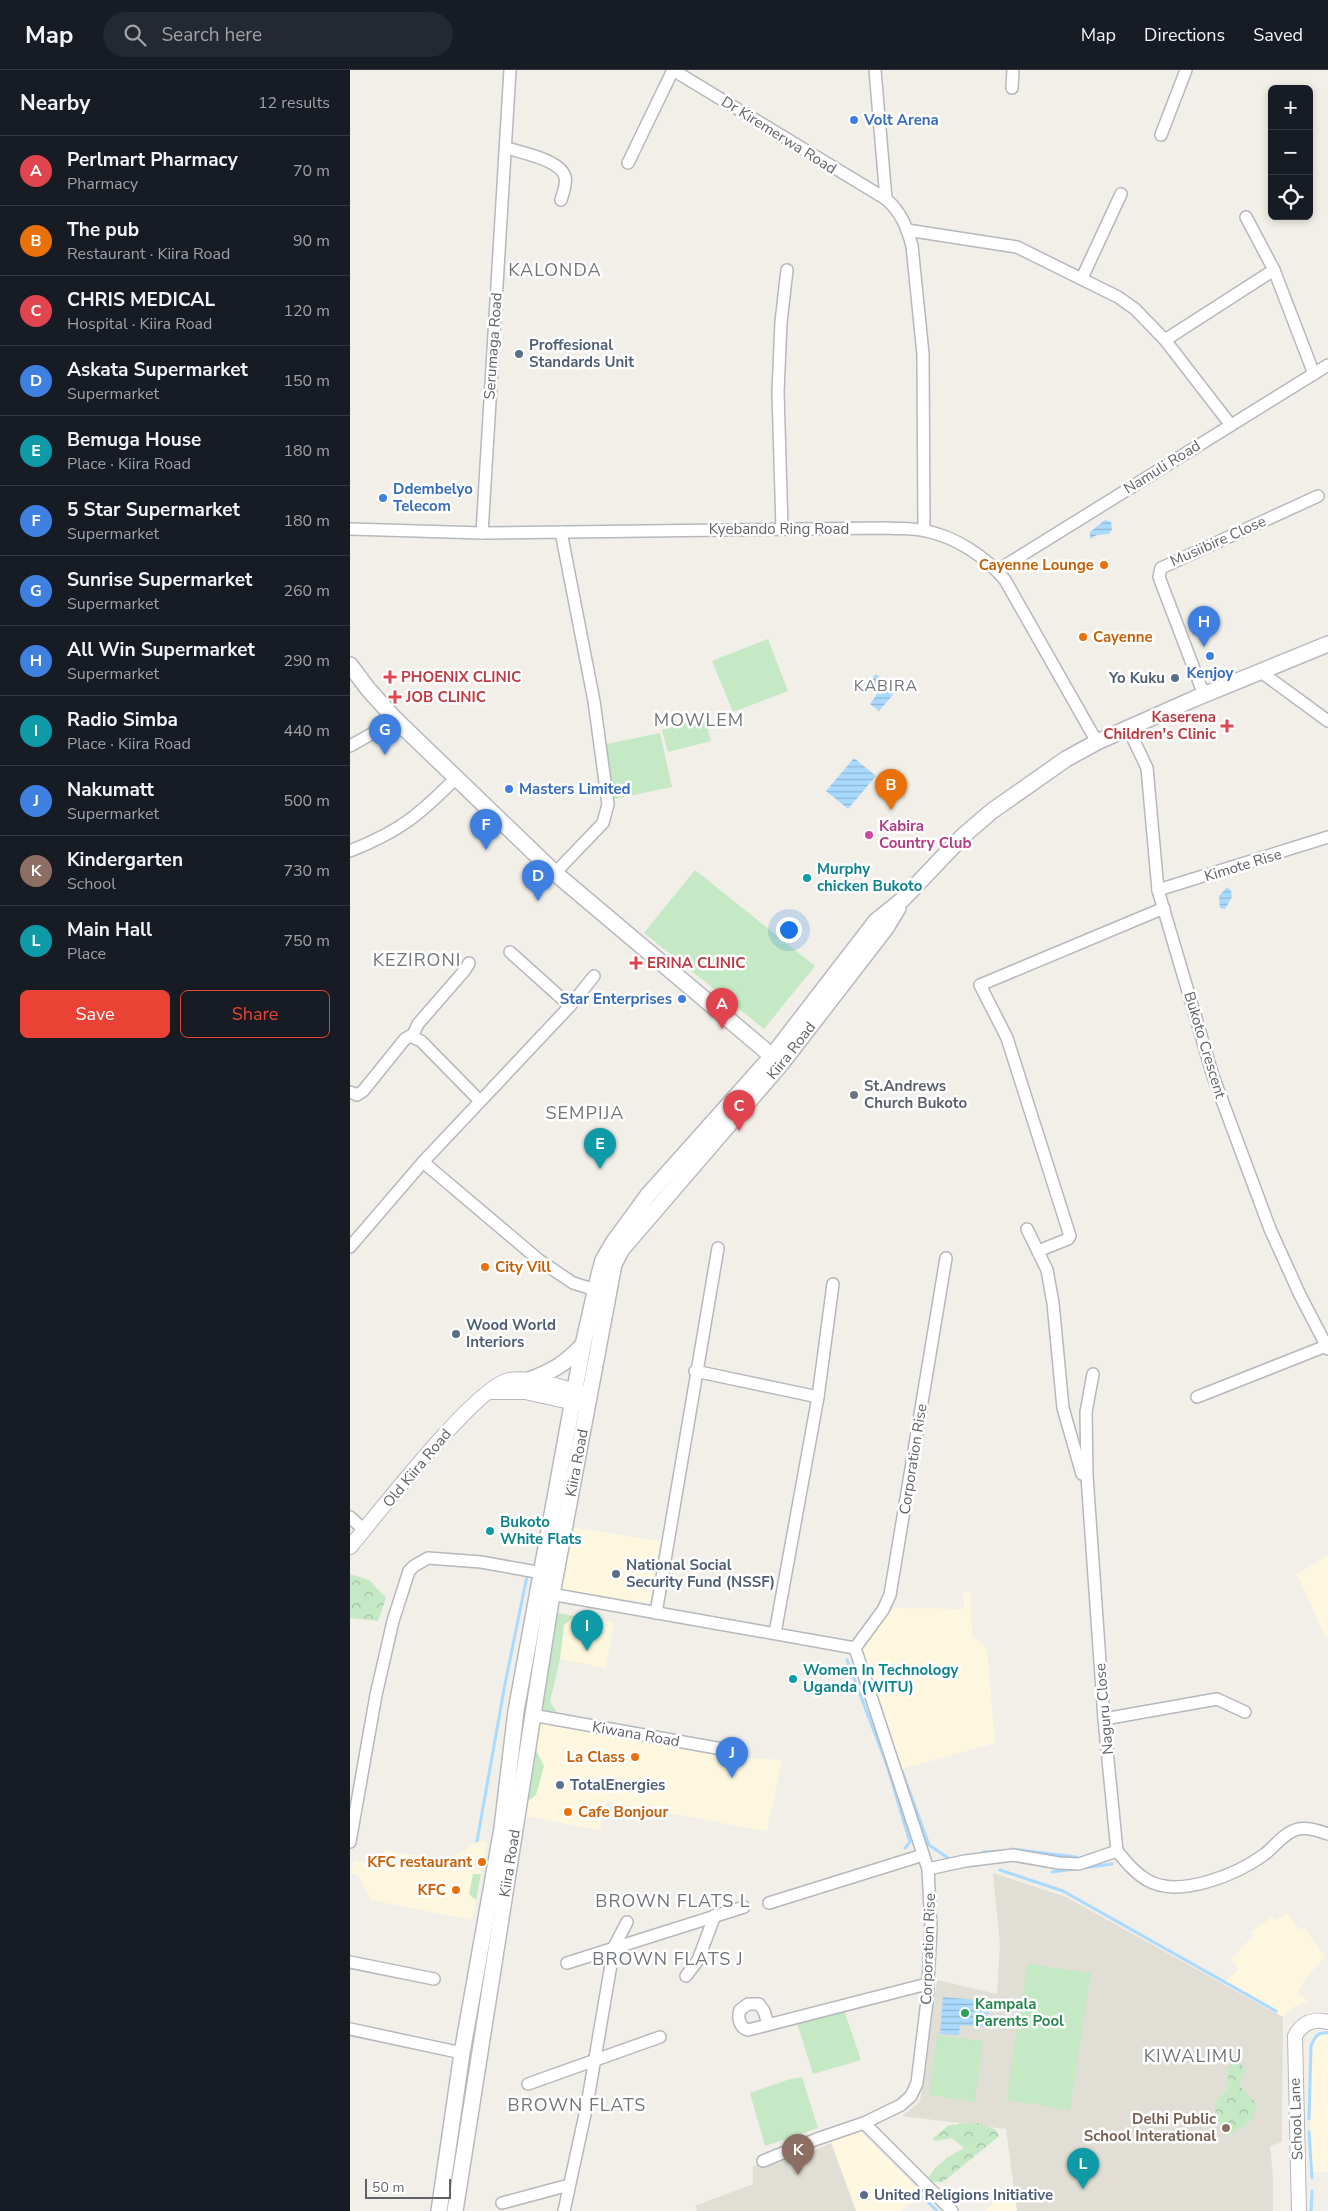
<!DOCTYPE html>
<html lang="en">
<head>
<meta charset="utf-8">
<style>
  body { margin:0; font-family:"Nunito Sans",sans-serif; background:#242831; color:#f1f3f6 }
  .controls { position:absolute; right:15px; top:15px; display:grid; overflow:hidden; border-radius:8px; box-shadow:0 2px 8px #0003 }
  .controls button { width:45px; height:45px; display:grid; place-items:center; padding:0; border:0; border-bottom:1px solid #363941; background:#171b24; color:#f1f3f6; font:25px sans-serif }
  .scale { position:absolute; left:15px; bottom:12px; width:86px; box-sizing:border-box; padding-left:5px; border:2px solid #5f6368; border-top:0; font-size:14px; line-height:18px; white-space:nowrap; color:#5f6368; -webkit-text-stroke:4px #fff; paint-order:stroke }
  .you { position:absolute; left:438px; top:859px; width:18px; height:18px; margin:-12px; border:4px solid #fff; border-radius:50%; background:#1a73e8; box-shadow:0 0 0 8px #1a73e833 }
  .badge { display:grid; place-items:center; width:32px; height:32px; border-radius:50%; background:#ea4335; color:#fff; font-size:16px; font-weight:700 }
  .pin { position:absolute; translate:-50% -41px; filter:drop-shadow(0 1px 2px #0008) }
  .pin::after { content:''; position:absolute; top:26px; width:18px; height:15px; background:inherit; clip-path:polygon(0 0,100% 0,50% 100%) }
  .list { margin:0; padding:0; list-style:none }
  h2 { display:flex; justify-content:space-between; align-items:center; height:65px; margin:0; padding:0 20px; font-size:21px }
  h2 small { font-size:16px; font-weight:400; color:#9ea1a6 }
  .list li { display:grid; grid-template-columns:32px 1fr auto; gap:15px; align-items:center; box-sizing:border-box; height:70px; padding:0 20px; border-top:1px solid #363941 }
  .list b { display:block; font-size:19px; white-space:nowrap }
  .list p { margin:0; font-size:16px; white-space:nowrap; color:#9ea1a6 }
  .list em { font-size:16px; font-style:normal; color:#9ea1a6 }
  .actions { display:flex; gap:10px; padding:15px 20px }
  .actions a { flex:1; padding:11px 0; border:1px solid #ea4335; border-radius:8px; text-align:center; font-size:18px; color:#ea4335 }
  .actions .main { background:#ea4335; color:#fff }
  .icon { flex:none; width:28px; height:28px; fill:none; stroke:currentColor; stroke-width:2; stroke-linecap:round; stroke-linejoin:round }
  .map { position:relative; flex:none; width:978px; height:2141px; overflow:hidden }
  header { display:flex; align-items:center; gap:30px; box-sizing:border-box; height:70px; padding:0 25px; background:#171b24; border-bottom:1px solid #363941 }
  header strong { font-size:24px }
  nav { display:flex; gap:28px; margin-inline-start:auto; font-size:18px }
  .search { width:350px; height:45px; background:#242831; display:flex; align-items:center; gap:12px; box-sizing:border-box; padding:0 18px; border-radius:28px; color:#9ea1a6; font-size:19px }
  main { display:flex }
  aside { flex:1; background:#171b24 }
  .map>svg:first-child { display:block }
</style>
</head>
<body>
<header>
<strong>Map</strong>
<div class="search"><svg class="icon" aria-label="search" viewBox="0 0 24 24"><circle cx="10" cy="10" r="6"/><path d="M15 15l6 6"/></svg>Search here</div>
<nav><a>Map</a><a>Directions</a><a>Saved</a></nav>
</header>
<main>
<aside>
<h2>Nearby<small>12 results</small></h2>
<ul class="list">
<li><span class="badge" style="background:#e0444e">A</span><div><b>Perlmart Pharmacy</b><p>Pharmacy</p></div><em>70 m</em></li>
<li><span class="badge" style="background:#e8710a">B</span><div><b>The pub</b><p>Restaurant · Kiira Road</p></div><em>90 m</em></li>
<li><span class="badge" style="background:#e0444e">C</span><div><b>CHRIS MEDICAL</b><p>Hospital · Kiira Road</p></div><em>120 m</em></li>
<li><span class="badge" style="background:#3f7fe0">D</span><div><b>Askata Supermarket</b><p>Supermarket</p></div><em>150 m</em></li>
<li><span class="badge" style="background:#0f9aa8">E</span><div><b>Bemuga House</b><p>Place · Kiira Road</p></div><em>180 m</em></li>
<li><span class="badge" style="background:#3f7fe0">F</span><div><b>5 Star Supermarket</b><p>Supermarket</p></div><em>180 m</em></li>
<li><span class="badge" style="background:#3f7fe0">G</span><div><b>Sunrise Supermarket</b><p>Supermarket</p></div><em>260 m</em></li>
<li><span class="badge" style="background:#3f7fe0">H</span><div><b>All Win Supermarket</b><p>Supermarket</p></div><em>290 m</em></li>
<li><span class="badge" style="background:#0f9aa8">I</span><div><b>Radio Simba</b><p>Place · Kiira Road</p></div><em>440 m</em></li>
<li><span class="badge" style="background:#3f7fe0">J</span><div><b>Nakumatt</b><p>Supermarket</p></div><em>500 m</em></li>
<li><span class="badge" style="background:#8d6e63">K</span><div><b>Kindergarten</b><p>School</p></div><em>730 m</em></li>
<li><span class="badge" style="background:#0f9aa8">L</span><div><b>Main Hall</b><p>Place</p></div><em>750 m</em></li>
</ul>
<div class="actions"><a class="main">Save</a><a>Share</a></div>
</aside>
<div class="map">
<svg width="978" height="2141" viewBox="0 0 978 2141">
  <defs>
    <pattern id="forest-crowns" width="20" height="18" patternUnits="userSpaceOnUse" patternTransform="scale(1.25)"><rect width="20" height="18" fill="#c5e8c5"/><path d="M2 6a3 3 0 1 1 6 0M12 15a3 3 0 1 1 6 0" fill="none" stroke="#a3c0a4"/></pattern>
    <pattern id="water-rules" width="6" height="5" patternUnits="userSpaceOnUse" patternTransform="scale(1.25)"><rect width="6" height="5" fill="#aadaff"/><path d="M0 2.5h6" fill="none" stroke="#8eb4d2"/></pattern>
  </defs>
  <rect width="100%" height="100%" fill="#f1efe8"/>
  <g fill="#fef7e0">
    <path d="M213 1456 310 1471 300 1533 203 1518Z"/>
    <path d="M978 1485V1566L975 1567 947 1504Z"/>
    <path d="M620 1520 622 1565 637 1579 645 1673 555 1698 552 1701 528 1623 510 1586V1576L525 1555 544 1538 614 1539 613 1522Z"/>
    <path d="M225 1546 264 1552 256 1598 210 1589 214 1555Z"/>
    <path d="M197 1651 368 1686 432 1690 417 1761 256 1732 250 1760 179 1747 161 1761 174 1658Z"/>
    <path d="M127 1771 137 1772 122 1850 21 1830 8 1805 1 1803 4 1791 32 1796 35 1780 97 1791Z"/>
    <path d="M938 1844 950 1860 955 1858 975 1886 954 1911 947 1924 959 1931 945 1936 933 1947 873 1914 889 1899 881 1889 903 1866 901 1862 922 1847 925 1850Z"/>
    <path d="M971 1963H978V2102H960L961 1976 964 1967Z"/>
    <path d="M509 2060 573 2124 551 2141H506L480 2069Z"/>
    <path d="M664 2117 667 2141H635Z"/>
  </g>
  <g fill="#e1ded6">
    <path d="M643 1803 716 1827 933 1947 932 2072 920 2076 923 2107V2141H667L656 2059 552 2046 570 2032 587 1910 647 1924 650 1874Z"/>
    <path d="M481 2073 506 2141H347L345 2136 403 2114V2096L445 2089Z"/>
  </g>
  <g fill="#c5e8c5">
    <path d="M418 569 438 621 383 642 362 591Z"/>
    <path d="M355 648 361 671 318 682 312 660Z"/>
    <path d="M310 663 322 717 264 729 252 675Z"/>
    <path d="M345 800 465 896 414 959 294 863Z"/>
    <path d="M208 1533 207 1543 225 1546 214 1555 210 1589 200 1632 207 1642 185 1639Z"/>
    <path d="M183 1674 194 1696 186 1725 174 1734Z"/>
    <path d="M123 1804H131L126 1830 119 1824Z"/>
    <path d="M677 1894 741 1903 720 2040 656 2030Z"/>
    <path d="M494 1940 511 1990 463 2004 447 1953Z"/>
    <path d="M587 1965 633 1971 625 2032 579 2025Z"/>
    <path d="M452 2007 468 2058 415 2076 400 2023 437 2010Z"/>
  </g>
  <g fill="url(#forest-crowns)">
    <path d="M0 1504 19 1510 36 1528 28 1551 0 1548Z"/>
    <path d="M888 1990 896 2000 889 2015 907 2034 903 2049 880 2065 866 2049 865 2031 878 2019V1997Z"/>
    <path d="M630 2053 646 2060 649 2066 593 2112H576C586 2094 597 2087 614 2078L602 2068 585 2071 582 2069 599 2055Z"/>
  </g>
  <g fill="url(#water-rules)">
    <path d="M755 450 761 452 762 459 759 464 747 465 740 469V462Z"/>
    <path d="M526 604 546 621 529 641 520 634 527 624 516 615Z"/>
    <path d="M504 688 526 706 498 739 476 721Z"/>
    <path d="M877 817 881 821 882 827 875 839 870 838 869 826Z"/>
    <path d="M593 1927 639 1931 637 1957 610 1955 609 1965 590 1964Z"/>
  </g>
  <g fill="none" stroke-linecap="round" stroke-linejoin="round">
    <g stroke="#aadaff" stroke-width="3">
      <path d="M497 1590 538 1698 560 1772 555 1778"/>
      <path d="M552 1701 579 1775 598 1788"/>
      <path d="M127 1771 155 1614 177 1506"/>
      <path d="M662 1779 726 1787"/>
      <path d="M633 1782 650 1781"/>
      <path d="M650 1800 713 1821 926 1941"/>
      <path d="M702 1802 762 1794"/>
      <path d="M959 2049 961 1976C965 1966 968 1962 978 1963"/>
      <path d="M959 2062 962 2108"/>
      <path d="M573 2127 587 2141"/>
      <path d="M961 2141 962 2121"/>
    </g>
    <defs>
      <g id="minor">
        <path d="M323 0 536 129C551 142 557 157 562 176L573 284 574 460"/>
        <path d="M525 0 536 129"/>
        <path d="M662 18 663 0"/>
        <path d="M811 65 836 0"/>
        <path d="M157 78C172 83 211 90 215 107 217 114 213 123 211 130"/>
        <path d="M278 93 323 0"/>
        <path d="M896 147 924 200 964 304"/>
        <path d="M557 160 667 177 768 227 785 239 815 270 880 354"/>
        <path d="M732 208 771 124"/>
        <path d="M815 270 924 200"/>
        <path d="M0 459 132 463 537 458C550 459 564 458 576 461 606 467 636 487 655 510L747 672"/>
        <path d="M432 459 428 322 431 252 437 200"/>
        <path d="M132 463 160 0"/>
        <path d="M648 500 978 295"/>
        <path d="M911 602 978 651"/>
        <path d="M854 625 809 507 811 498 968 426"/>
        <path d="M778 658 797 698 808 820 863 1006 920 1159 950 1225 978 1279"/>
        <path d="M0 676 46 650"/>
        <path d="M0 781C50 761 68 746 106 708"/>
        <path d="M205 803 253 753 258 734 244 631 211 462"/>
        <path d="M808 820 978 767"/>
        <path d="M160 882 220 936"/>
        <path d="M62 967 68 954 115 900 119 893"/>
        <path d="M0 1022 7 1025 13 1021 55 969 60 966 71 971 129 1030"/>
        <path d="M73 1092 189 1190 223 1213 246 1220"/>
        <path d="M677 1159 697 1200 703 1233 713 1338 732 1404"/>
        <path d="M0 1177 73 1092 220 936 244 906"/>
        <path d="M688 1181 718 1169 720 1166 657 968 630 915 814 838"/>
        <path d="M345 1301 468 1327"/>
        <path d="M743 1304 736 1342 737 1406 754 1649 767 1781"/>
        <path d="M847 1327 976 1276"/>
        <path d="M0 1447 14 1460"/>
        <path d="M195 1523 505 1578"/>
        <path d="M306 1543 368 1178"/>
        <path d="M425 1563 468 1327 483 1214"/>
        <path d="M182 1645 389 1682"/>
        <path d="M754 1649 867 1629 895 1642"/>
        <path d="M0 1772 26 1625 43 1551 59 1501 64 1496 78 1488 131 1492 192 1503"/>
        <path d="M767 1781C776 1792 785 1803 797 1810 829 1829 888 1804 915 1784 925 1776 935 1762 948 1759 957 1757 970 1761 978 1764"/>
        <path d="M578 1799 615 1791 663 1785 709 1793 729 1794 767 1781"/>
        <path d="M419 1833 573 1785"/>
        <path d="M0 1892 84 1909"/>
        <path d="M217 1893 394 1837"/>
        <path d="M336 1906 348 1890 365 1845"/>
        <path d="M418 1954 414 1941 409 1934H398L390 1940C387 1948 390 1958 398 1960L577 1914"/>
        <path d="M0 1959 112 1983"/>
        <path d="M178 2014 310 1967"/>
        <path d="M514 2053 602 2141"/>
        <path d="M413 2091 467 2069 514 2053 551 2035 561 2026 567 2013 577 1931 581 1858 578 1799 505 1578 533 1540 540 1525 596 1188"/>
        <path d="M152 2133 219 2115"/>
        <path d="M214 2141 237 2035 264 1877 277 1852"/>
      </g>
      <g id="tertiary">
        <path d="M139 1322H175L234 1335"/>
        <path d="M0 1477C27 1445 126 1316 159 1310 184 1306 211 1318 234 1323"/>
        <path d="M949 2141 945 1966C952 1953 963 1948 978 1952"/>
      </g>
      <g id="secondary">
        <path d="M0 595 18 619 46 650 205 803 429 992"/>
        <path d="M179 1310C203 1301 215 1294 233 1275"/>
        <path d="M89 2141 112 1983 152 1758 166 1641 233 1275 249 1205 253 1190 263 1173 298 1125 422 986 526 851 552 830 614 765 642 741 716 689 747 672 846 628 978 574"/>
        <path id="s1" d="M105 2141 202 1524 264 1194 272 1179 431 994 536 858 548 838"/>
      </g>
    </defs>
    <use href="#minor" stroke="#b5b8bc" stroke-width="14"/>
    <use href="#tertiary" stroke="#b5b8bc" stroke-width="16"/>
    <use href="#secondary" stroke="#b6babf" stroke-width="18"/>
    <use href="#minor" stroke="#fff" stroke-width="11"/>
    <use href="#tertiary" stroke="#fff" stroke-width="14"/>
    <use href="#secondary" stroke="#fff" stroke-width="15"/>
  </g>
  <g fill="#3f7fe0" stroke="#fff" stroke-width="2">
    <circle cx="504" cy="50" r="5"/>
    <circle cx="33" cy="428" r="5"/>
    <circle cx="860" cy="586" r="5"/>
    <circle cx="159" cy="719" r="5"/>
    <circle cx="332" cy="929" r="5"/>
  </g>
  <g fill="#5c6f8a" stroke="#fff" stroke-width="2">
    <circle cx="169" cy="284" r="5"/>
    <circle cx="825" cy="608" r="5"/>
    <circle cx="106" cy="1264" r="5"/>
    <circle cx="266" cy="1504" r="5"/>
    <circle cx="210" cy="1715" r="5"/>
    <circle cx="514" cy="2125" r="5"/>
  </g>
  <g fill="#e8710a" stroke="#fff" stroke-width="2">
    <circle cx="754" cy="495" r="5"/>
    <circle cx="733" cy="567" r="5"/>
    <circle cx="135" cy="1197" r="5"/>
    <circle cx="285" cy="1687" r="5"/>
    <circle cx="218" cy="1742" r="5"/>
    <circle cx="132" cy="1792" r="5"/>
    <circle cx="106" cy="1820" r="5"/>
  </g>
  <g fill="#e0444e" stroke="#fff" stroke-width="2">
    <path d="M37.5 599.5h5v5h5v5h-5v5h-5v-5h-5v-5h5z"/>
    <path d="M42.5 619.5h5v5h5v5h-5v5h-5v-5h-5v-5h5z"/>
    <path d="M874.5 648.5h5v5h5v5h-5v5h-5v-5h-5v-5h5z"/>
    <path d="M283.5 885.5h5v5h5v5h-5v5h-5v-5h-5v-5h5z"/>
  </g>
  <circle fill="#d1479c" stroke="#fff" stroke-width="2" cx="519" cy="765" r="5"/>
  <g fill="#0f9aa8" stroke="#fff" stroke-width="2">
    <circle cx="457" cy="808" r="5"/>
    <circle cx="140" cy="1461" r="5"/>
    <circle cx="443" cy="1609" r="5"/>
  </g>
  <circle fill="#6b7280" stroke="#fff" stroke-width="2" cx="504" cy="1025" r="5"/>
  <circle fill="#2e9e5b" stroke="#fff" stroke-width="2" cx="615" cy="1943" r="5"/>
  <circle fill="#8d6e63" stroke="#fff" stroke-width="2" cx="876" cy="2058" r="5"/>
  <g text-anchor="middle" dominant-baseline="central" stroke-width="5" stroke-linejoin="round" paint-order="stroke">
    <g font-size="15" font-weight="bold" fill="#366cbe" stroke="#fff" text-anchor="start">
      <text x="514" y="50">Volt Arena</text>
      <text x="43" y="419">Ddembelyo<tspan x="43" dy="17">Telecom</tspan></text>
      <text x="860" y="603" text-anchor="middle">Kenjoy</text>
      <text x="169" y="719">Masters Limited</text>
      <text x="322" y="929" text-anchor="end">Star Enterprises</text>
    </g>
    <g font-size="15" fill="#5f6368" stroke="#fff">
      <text transform="translate(429 65) rotate(32)">Dr Kiremerwa Road</text>
      <text transform="translate(143 276) rotate(-86)">Serumaga Road</text>
      <text transform="translate(812 397) rotate(-32)">Namuli Road</text>
      <text x="429" y="459">Kyebando Ring Road</text>
      <text transform="translate(868 471) rotate(-24)">Musiibire Close</text>
      <text transform="translate(893 795) rotate(-17)">Kimote Rise</text>
      <text transform="translate(855 975) rotate(73)">Bukoto Crescent</text>
      <text stroke="none"><textPath href="#s1" startOffset="1238">Kiira Road</textPath></text>
      <text transform="translate(563 1389) rotate(-81)">Corporation Rise</text>
      <text stroke="none"><textPath href="#s1" startOffset="758">Kiira Road</textPath></text>
      <text transform="translate(67 1398) rotate(-50)">Old Kiira Road</text>
      <text transform="translate(754 1639) rotate(-95)">Naguru Close</text>
      <text transform="translate(286 1664) rotate(10)">Kiwana Road</text>
      <text stroke="none"><textPath href="#s1" startOffset="352">Kiira Road</textPath></text>
      <text transform="translate(578 1879) rotate(-88)">Corporation Rise</text>
      <text transform="translate(946 2049) rotate(-92)">School Lane</text>
    </g>
    <g font-size="15" font-weight="bold" fill="#4e5e75" stroke="#fff" text-anchor="start">
      <text x="179" y="275">Proffesional<tspan x="179" dy="17">Standards Unit</tspan></text>
      <text x="815" y="608" text-anchor="end">Yo Kuku</text>
      <text x="116" y="1255">Wood World<tspan x="116" dy="17">Interiors</tspan></text>
      <text x="276" y="1495">National Social<tspan x="276" dy="17">Security Fund (NSSF)</tspan></text>
      <text x="220" y="1715">TotalEnergies</text>
      <text x="524" y="2125">United Religions Initiative</text>
    </g>
    <g font-size="15" font-weight="bold" fill="#c56008" stroke="#fff" text-anchor="end">
      <text x="744" y="495">Cayenne Lounge</text>
      <text x="743" y="567" text-anchor="start">Cayenne</text>
      <text x="145" y="1197" text-anchor="start">City Vill</text>
      <text x="275" y="1687">La Class</text>
      <text x="228" y="1742" text-anchor="start">Cafe Bonjour</text>
      <text x="122" y="1792">KFC restaurant</text>
      <text x="96" y="1820">KFC</text>
    </g>
    <g font-size="15" font-weight="bold" fill="#be3a42" stroke="#fff" text-anchor="start">
      <text x="51" y="607">PHOENIX CLINIC</text>
      <text x="56" y="627">JOB CLINIC</text>
      <text x="866" y="647" text-anchor="end">Kaserena<tspan x="866" dy="17">Children's Clinic</tspan></text>
      <text x="297" y="893">ERINA CLINIC</text>
    </g>
    <g font-size="15" font-weight="bold" fill="#b23c85" stroke="#fff" text-anchor="start">
      <text x="529" y="756">Kabira<tspan x="529" dy="17">Country Club</tspan></text>
    </g>
    <g font-size="15" font-weight="bold" fill="#0d838f" stroke="#fff" text-anchor="start">
      <text x="467" y="799">Murphy<tspan x="467" dy="17">chicken Bukoto</tspan></text>
      <text x="150" y="1452">Bukoto<tspan x="150" dy="17">White Flats</tspan></text>
      <text x="453" y="1600">Women In Technology<tspan x="453" dy="17">Uganda (WITU)</tspan></text>
    </g>
    <g font-size="15" font-weight="bold" fill="#5b616d" stroke="#fff" text-anchor="start">
      <text x="514" y="1016">St.Andrews<tspan x="514" dy="17">Church Bukoto</tspan></text>
    </g>
    <g font-size="15" font-weight="bold" fill="#27864d" stroke="#fff" text-anchor="start">
      <text x="625" y="1934">Kampala<tspan x="625" dy="17">Parents Pool</tspan></text>
    </g>
    <g font-size="15" font-weight="bold" fill="#785e54" stroke="#fff" text-anchor="end">
      <text x="866" y="2049">Delhi Public<tspan x="866" dy="17">School Interational</tspan></text>
    </g>
    <g font-size="16" letter-spacing="1" fill="#70757a" stroke="#fff">
      <text x="536" y="616">KABIRA</text>
    </g>
    <g font-size="18" letter-spacing="1" fill="#70757a" stroke="#fff">
      <text x="205" y="200">KALONDA</text>
      <text x="349" y="650">MOWLEM</text>
      <text x="67" y="890">KEZIRONI</text>
      <text x="235" y="1043">SEMPIJA</text>
      <text x="323" y="1831">BROWN FLATS L</text>
      <text x="318" y="1889">BROWN FLATS J</text>
      <text x="843" y="1986">KIWALIMU</text>
      <text x="227" y="2035">BROWN FLATS</text>
    </g>
  </g>
</svg>
<div class="controls">
<button>+</button>
<button>−</button>
<button><svg class="icon" aria-label="locate" viewBox="0 0 24 24"><circle cx="12" cy="12" r="6"/><path d="M12 2v4M12 18v4M2 12h4M18 12h4"/></svg></button>
</div>
<div class="scale">50 m</div>
<div class="you"></div>
<div class="pin badge" style="left:372px;top:959px;background:#e0444e">A</div>
<div class="pin badge" style="left:541px;top:740px;background:#e8710a">B</div>
<div class="pin badge" style="left:389px;top:1061px;background:#e0444e">C</div>
<div class="pin badge" style="left:188px;top:831px;background:#3f7fe0">D</div>
<div class="pin badge" style="left:250px;top:1099px;background:#0f9aa8">E</div>
<div class="pin badge" style="left:136px;top:780px;background:#3f7fe0">F</div>
<div class="pin badge" style="left:35px;top:685px;background:#3f7fe0">G</div>
<div class="pin badge" style="left:854px;top:577px;background:#3f7fe0">H</div>
<div class="pin badge" style="left:237px;top:1581px;background:#0f9aa8">I</div>
<div class="pin badge" style="left:382px;top:1708px;background:#3f7fe0">J</div>
<div class="pin badge" style="left:448px;top:2105px;background:#8d6e63">K</div>
<div class="pin badge" style="left:733px;top:2119px;background:#0f9aa8">L</div>
</div>
</main>
</body>
</html>
